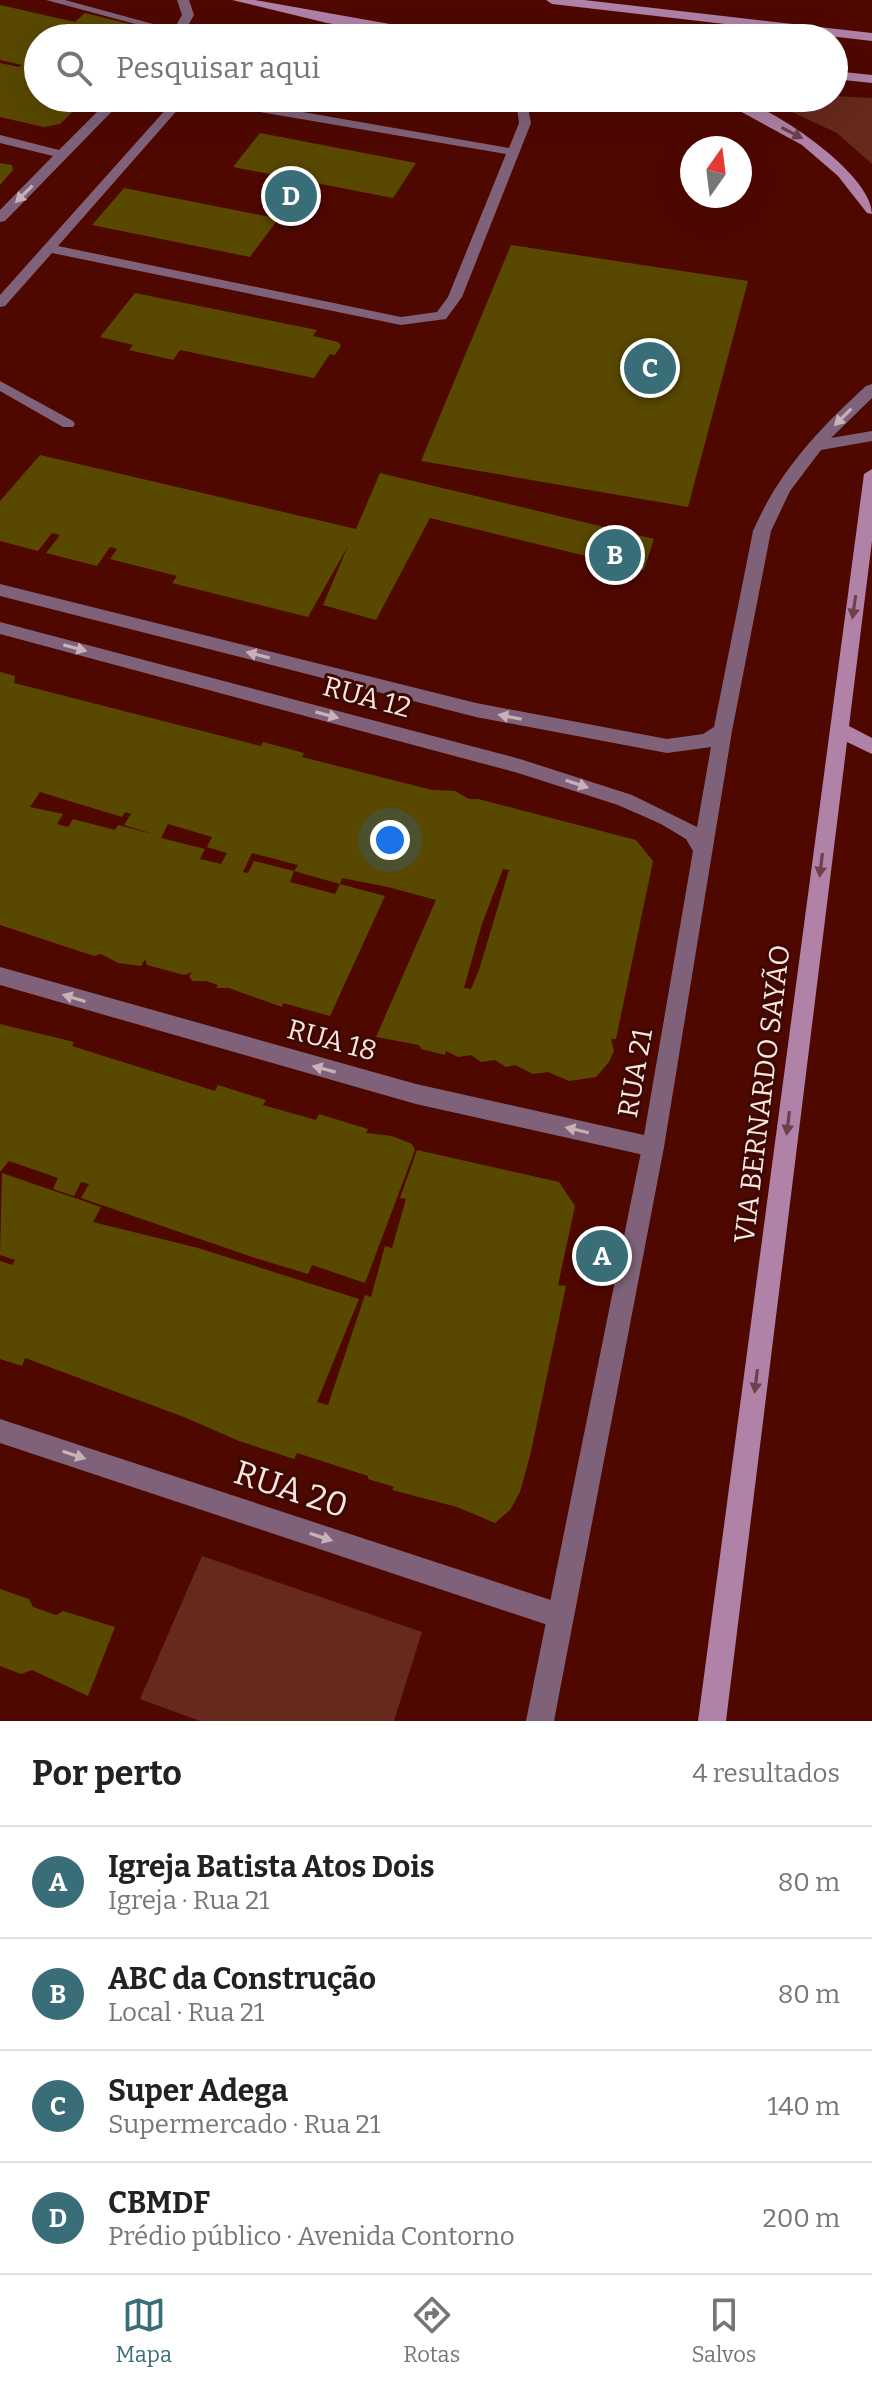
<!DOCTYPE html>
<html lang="pt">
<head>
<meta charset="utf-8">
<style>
  body { margin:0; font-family:Bitter,serif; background:#f6f6f6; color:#222 }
  .compass { position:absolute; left:680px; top:136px; width:72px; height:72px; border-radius:50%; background:#fff; box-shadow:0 8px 32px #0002; rotate:14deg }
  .you { position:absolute; left:390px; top:840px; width:28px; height:28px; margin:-20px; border:6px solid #fff; border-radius:50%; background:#1a73e8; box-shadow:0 0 0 12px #1a73e833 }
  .badge { display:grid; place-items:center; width:52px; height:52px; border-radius:50%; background:#396d78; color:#fff; font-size:26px; font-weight:700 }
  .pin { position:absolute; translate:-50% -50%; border:4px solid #fff; box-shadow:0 2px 8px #0006 }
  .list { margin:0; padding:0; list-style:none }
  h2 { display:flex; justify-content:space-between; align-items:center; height:104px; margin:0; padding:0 32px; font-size:34px }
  h2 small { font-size:26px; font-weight:400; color:#767676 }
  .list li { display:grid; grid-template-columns:52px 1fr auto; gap:24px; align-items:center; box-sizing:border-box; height:112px; padding:0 32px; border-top:2px solid #e0e0e0 }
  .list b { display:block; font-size:30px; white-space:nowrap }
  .list p { margin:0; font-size:26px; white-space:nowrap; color:#767676 }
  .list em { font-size:26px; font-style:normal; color:#767676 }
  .icon { flex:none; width:44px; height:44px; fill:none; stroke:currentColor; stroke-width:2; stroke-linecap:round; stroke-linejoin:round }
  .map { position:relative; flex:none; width:872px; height:1721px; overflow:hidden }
  .search { position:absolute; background:#fff; box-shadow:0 8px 32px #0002; left:24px; right:24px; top:24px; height:88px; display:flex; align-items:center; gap:20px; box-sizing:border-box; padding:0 28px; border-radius:44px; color:#767676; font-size:30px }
  .sheet { height:552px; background:#fff }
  nav { display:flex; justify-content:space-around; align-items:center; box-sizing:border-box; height:112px; border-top:2px solid #e0e0e0; background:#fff; font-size:22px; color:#767676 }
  nav a { display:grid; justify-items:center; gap:4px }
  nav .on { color:#396d78 }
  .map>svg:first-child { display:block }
</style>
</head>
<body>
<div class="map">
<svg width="872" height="1721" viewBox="0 0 872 1721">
  <rect width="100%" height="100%" fill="#4f0800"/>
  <g fill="#67291c">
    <path d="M834 96 872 98V164L837 133 762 98Z"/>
    <path d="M202 1556 422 1632 394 1721H200L140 1699Z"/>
  </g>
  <g fill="#584800" fill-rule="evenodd">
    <path d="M0 5 75 22 85 13 150 29 162 38H38V70L23 84 38 73V98H87L60 124 44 127 0 117V63L19 67 22 65 0 60Z"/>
    <path d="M260 133 416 163 393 198 233 167Z"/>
    <path d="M0 163 12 165 13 170 0 185Z"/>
    <path d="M124 188 265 216 279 218 250 257 92 225Z"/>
    <path d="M511 245 748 281 688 507 421 461Z"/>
    <path d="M135 293 317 330 313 336 338 342 341 346 335 355 330 354 314 378 180 350 173 360 129 350 133 345 100 337Z"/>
    <path d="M40 455 356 529 380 473 654 539 644 570 430 518 376 620 323 605 348 546 308 617 172 583 177 576 110 559 117 549 110 547 97 566 46 553 60 535 52 533 38 551 0 541V501Z"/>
    <path d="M0 672 15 676 14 683 261 746 263 742 304 753 302 757 432 790 455 791 469 799H478L636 840 653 861 616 1039H611L614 1051 609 1062 596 1077 569 1081 548 1072 533 1074 515 1065 506 1067 495 1060 481 1062 471 1055 458 1057 446 1051 445 1055 421 1049 419 1045 376 1037 436 900 388 887 342 878 340 884 385 896 330 1016 283 1003 282 1007 229 988H216L218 985 206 981H193L189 977 192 972 184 975 147 965 145 959 141 966 118 963 101 954 94 956 0 925ZM40 792 122 817 125 812 131 814 124 825 156 835 118 825 115 830 73 819 68 827 57 824 63 814 30 807ZM168 824 212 837 207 847 227 853 221 864 200 859 205 849 161 838ZM252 853 298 865 294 871 340 884 335 894 290 882 294 871 254 861 248 873 243 872ZM503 869 509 870 479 970 471 989 464 988 482 924Z"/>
    <path d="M0 1024 74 1042 72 1046 215 1091 218 1085 266 1100 263 1105 316 1120 319 1114 368 1129 366 1133 392 1136 412 1144 415 1150 365 1283 312 1265 308 1274 255 1258 81 1198 89 1184 81 1182 74 1196 53 1189 58 1178 9 1161 0 1172Z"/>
    <path d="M417 1150 559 1182 575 1206 558 1285 566 1286 530 1456 520 1492 510 1510 495 1523 457 1507 392 1490 394 1487 368 1479V1476L297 1453 294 1459 239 1441 184 1417 25 1358 22 1366 0 1359V1261L12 1265 15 1260 0 1255 2 1173 101 1207 93 1222 198 1248 359 1299 317 1402 328 1405 365 1295 371 1297 385 1246 392 1248 406 1199 400 1198Z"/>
    <path d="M0 1589 29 1599 33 1607 56 1615 63 1611 115 1627 88 1696 32 1670 21 1674 0 1666Z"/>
  </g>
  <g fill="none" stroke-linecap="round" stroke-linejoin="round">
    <g fill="#7f6279" fill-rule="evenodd">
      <path d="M46 0H65L186 33 180 36Z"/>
      <path d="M176 98H188L58 246 401 317 437 312 448 297 506 154 201 102 195 98H222L509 148 519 123 517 108 481 98H503L527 103 531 123 462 297 446 319 401 325 52 253 5 306 0 307V295Z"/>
      <path d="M0 381 73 421 75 424 73 427H63L0 391Z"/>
    </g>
    <g fill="#7f6279" fill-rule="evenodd">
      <path d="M177 0H189L194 15 181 38H169L182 15Z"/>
      <path d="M111 98H125L5 221 0 222V210L53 156 0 143V135L59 150Z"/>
      <path d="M0 967 416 1084 653 1137 661 1140 664 1147 661 1154 653 1157 416 1104 0 985Z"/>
      <path d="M0 1419 560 1603 569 1607 573 1616 569 1625 560 1629 0 1443Z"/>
    </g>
    <path fill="#7f6279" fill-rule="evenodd" d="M872 384V398L831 438 872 431V441L821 450 790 491 771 531 732 731 664 1147 554 1721H526L642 1147 693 851 686 839 661 824 618 805 518 773 0 634V622L520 759 632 795 697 827 711 747 667 753 476 717 0 596V584L476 703 667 739 703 734 714 727 753 531C779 471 819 429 866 386Z"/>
    <g fill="#b082a7" fill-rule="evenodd">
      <path d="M232 0H255L446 34 452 38H422L327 23Z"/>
      <path d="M546 0H584L872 33V41L552 4Z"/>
      <path d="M834 71 872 75V83L834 79Z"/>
      <path d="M716 98C722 98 729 97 735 98 773 107 872 174 872 214L867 213 838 176 802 145Z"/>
      <path d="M872 469V541L849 726 872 738V754L847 742 726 1721H698L864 474Z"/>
    </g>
  </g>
  <defs><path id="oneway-solid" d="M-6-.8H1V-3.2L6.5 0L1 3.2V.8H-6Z" transform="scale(2)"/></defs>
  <g fill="#713f4c">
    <use href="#oneway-solid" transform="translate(792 133) rotate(28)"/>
    <use href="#oneway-solid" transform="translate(854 607) rotate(98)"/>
    <use href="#oneway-solid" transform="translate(821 865) rotate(97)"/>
    <use href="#oneway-solid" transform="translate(788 1123) rotate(97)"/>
    <use href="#oneway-solid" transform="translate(756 1381) rotate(97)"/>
  </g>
  <g fill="#c8b1b8">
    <use href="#oneway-solid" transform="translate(24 194) rotate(135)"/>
    <use href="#oneway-solid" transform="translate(843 417) rotate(135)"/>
    <use href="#oneway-solid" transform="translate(75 648) rotate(15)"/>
    <use href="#oneway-solid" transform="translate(258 655) rotate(-166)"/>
    <use href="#oneway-solid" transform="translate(327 715) rotate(15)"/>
    <use href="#oneway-solid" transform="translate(510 717) rotate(-169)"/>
    <use href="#oneway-solid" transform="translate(577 784) rotate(18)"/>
    <use href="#oneway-solid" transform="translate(74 998) rotate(-163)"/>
    <use href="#oneway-solid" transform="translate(324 1069) rotate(-165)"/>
    <use href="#oneway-solid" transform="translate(577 1130) rotate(-167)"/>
    <use href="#oneway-solid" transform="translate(74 1455) rotate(18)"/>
    <use href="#oneway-solid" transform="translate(321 1537) rotate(18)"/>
  </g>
  <g text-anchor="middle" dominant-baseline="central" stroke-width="6" stroke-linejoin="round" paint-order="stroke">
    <g font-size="28" fill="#f9e6e2" stroke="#3d0801">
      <text transform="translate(367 697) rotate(15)">RUA 12</text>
      <text transform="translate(332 1040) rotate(15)">RUA 18</text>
      <text transform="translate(635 1073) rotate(-80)">RUA 21</text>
      <text transform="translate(762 1094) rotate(-83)">VIA BERNARDO SAYÃO</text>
    </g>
    <g font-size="34" fill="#f9e6e2" stroke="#3d0801">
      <text transform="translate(291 1489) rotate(18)">RUA 20</text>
    </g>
  </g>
</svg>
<svg class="compass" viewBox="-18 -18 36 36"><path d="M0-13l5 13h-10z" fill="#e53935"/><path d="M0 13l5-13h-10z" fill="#767676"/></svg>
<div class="you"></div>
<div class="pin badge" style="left:602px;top:1256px">A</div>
<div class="pin badge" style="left:615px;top:555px">B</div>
<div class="pin badge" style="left:650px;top:368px">C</div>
<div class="pin badge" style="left:291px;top:196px">D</div>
<div class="search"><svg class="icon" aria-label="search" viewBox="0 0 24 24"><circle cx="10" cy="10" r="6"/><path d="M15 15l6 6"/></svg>Pesquisar aqui</div>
</div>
<section class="sheet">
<h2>Por perto<small>4 resultados</small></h2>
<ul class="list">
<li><span class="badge">A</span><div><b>Igreja Batista Atos Dois</b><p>Igreja · Rua 21</p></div><em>80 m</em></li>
<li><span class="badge">B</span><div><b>ABC da Construção</b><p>Local · Rua 21</p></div><em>80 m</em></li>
<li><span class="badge">C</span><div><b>Super Adega</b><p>Supermercado · Rua 21</p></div><em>140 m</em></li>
<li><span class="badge">D</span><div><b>CBMDF</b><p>Prédio público · Avenida Contorno</p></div><em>200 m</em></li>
</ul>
</section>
<nav>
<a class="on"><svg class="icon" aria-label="map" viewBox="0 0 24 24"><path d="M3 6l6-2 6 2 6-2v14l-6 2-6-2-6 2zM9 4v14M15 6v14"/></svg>Mapa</a>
<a><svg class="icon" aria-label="directions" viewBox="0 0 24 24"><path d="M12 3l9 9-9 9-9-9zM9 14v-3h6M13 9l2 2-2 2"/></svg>Rotas</a>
<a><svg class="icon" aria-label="saved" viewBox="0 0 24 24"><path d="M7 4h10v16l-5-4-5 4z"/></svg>Salvos</a>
</nav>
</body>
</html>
